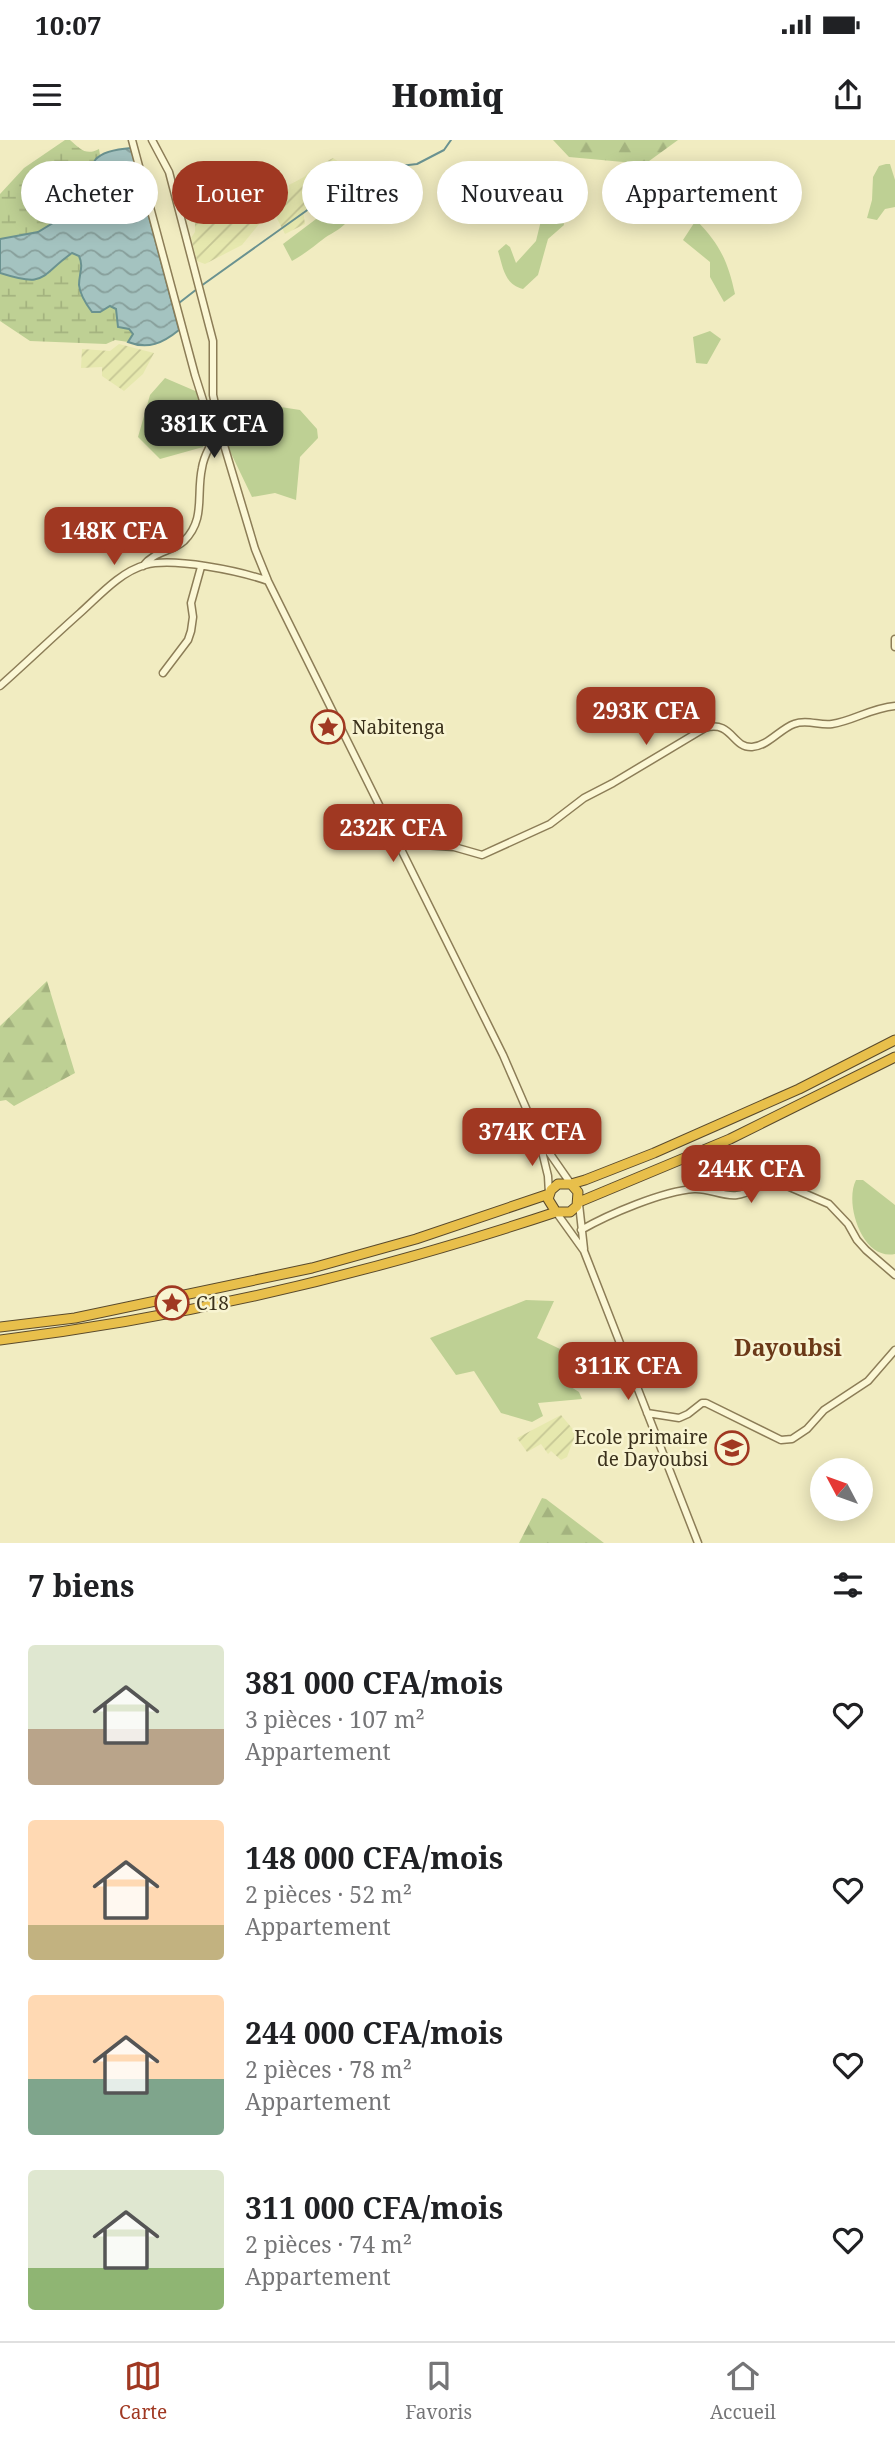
<!DOCTYPE html>
<html lang="fr">
<head>
<meta charset="utf-8">
<style>
	body { margin:0; font-family:"Noto Serif",serif; background:#f6f6f6; color:#202124; height:100vh; display:flex; flex-direction:column; font-size:26px; white-space:nowrap }
	* { box-sizing:border-box; margin:0 }
	p { font-size:23px; color:#757577 }
	.icon { flex:none; width:38px; height:38px; fill:none; stroke:currentColor; stroke-width:2; stroke-linecap:round; stroke-linejoin:round }
	.map { position:relative; height:1403px; overflow:hidden }
	.sheet { display:flex; flex-direction:column; background:#fff; flex:1 }
	.sheet>* { flex:none }
	.top-card { position:absolute; left:21px; top:21px; width:854px; height:63px; display:flex; gap:14px }
	.needle { width:46px; rotate:311deg }
	.controls { position:absolute; left:810px; top:1318px; display:grid; gap:14px }
	.controls a { display:grid; place-items:center; width:63px; height:63px; border-radius:50%; background:#fff; box-shadow:0 4px 18px #0003; font-size:35px }
	.price { position:absolute; translate:-50% -60px; padding:0 16px; border-radius:14px; background:#a03822; color:#fff; font-size:23px; line-height:46px; filter:drop-shadow(0 2px 4px #0008) }
	.price::after { content:''; position:absolute; left:50%; top:42px; width:21px; height:16px; margin-left:-10px; background:inherit; clip-path:polygon(0 0,100% 0,50% 100%) }
	.price.on { background:#222; color:#fff }
	ul { padding:0; list-style:none }
	li { display:flex; align-items:center; gap:21px; height:175px; padding:0 28px }
	li span { display:grid; place-items:center; flex:none; width:196px; height:140px; border-radius:7px; color:#555 }
	li>.icon { margin-inline-start:auto }
	span .icon { width:84px; height:84px; fill:#fffc; stroke-width:1 }
	li b { font-size:30px }
	h2 { display:flex; justify-content:space-between; align-items:center; height:84px; padding:0 28px; font-size:30px }
	.chip { padding:0 24px; border-radius:32px; background:#fff; box-shadow:0 4px 18px #0003; font-size:24px; line-height:63px }
	.chip.on { background:#a03822; color:#fff }
	.status { display:flex; justify-content:space-between; align-items:center; height:49px; padding:0 35px; background:#fff; direction:ltr }
	.status svg { height:19px; fill:currentColor }
	header { display:flex; justify-content:space-between; align-items:center; height:91px; padding:0 28px; background:#fff; font-size:32px; font-weight:800 }
	.menu { display:flex; justify-content:space-around; align-items:center; height:98px; border-top:2px solid #e0e0e0; background:#fff; font-size:19px; color:#757577 }
	.menu a { display:grid; justify-items:center; gap:4px }
	.menu .on { color:#a03822 }
	.map>svg:first-child { display:block }
	.farmland { fill:url(#farmland-furrows) }
	.green { fill:#bed094 }
	.forest { fill:url(#forest-firs) }
	.wetland { fill:url(#wetland-marsh) }
	.water { fill:url(#water-waves); stroke:#6a9290; stroke-width:2 }
	.lines { fill:none; stroke-linecap:round; stroke-linejoin:round }
	.stream { stroke:#6a9290; stroke-width:2 }
	.minor-casing { stroke:#8c7d57; stroke-width:9 }
	.highway-casing { stroke:#5a4a2c; stroke-width:11 }
	.minor { stroke:#fbf7d5; stroke-width:6 }
	.highway { stroke:#e8bf4b; stroke-width:9 }
	.labels { text-anchor:middle; stroke-width:5; stroke-linejoin:round; paint-order:stroke }
	.poi-label { font-size:19px; fill:#3b311c; stroke:#f8f4d1; text-anchor:start }
	.quarter-label { font-size:23px; font-weight:bold; fill:#6b3918; stroke:#f8f4d1 }
</style>
</head>
<body>
<div class="status"><b>10:07</b><svg viewBox="0 0 49 12"><path d="M0 12V9h3v3zM5 12V6h3v6zM10 12V3h3v9zM15 12V0h3v12zM26 1h20v11H26zM47 4h2v5h-2z"/></svg></div>
<header><svg class="icon" aria-label="menu" viewBox="0 0 24 24"><path d="M4 6h16M4 12h16M4 18h16"/></svg>Homiq<svg class="icon" aria-label="share" viewBox="0 0 24 24"><path d="M12 15V3M7 8l5-5 5 5M5 13v7h14v-7"/></svg></header>
<div class="map">
<svg width="895" height="1403" viewBox="0 0 895 1403">
	<defs>
		<pattern id="farmland-furrows" width="10" height="10" patternUnits="userSpaceOnUse" patternTransform="scale(1.75)"><rect width="10" height="10" fill="#e6e8ae"/><path d="M-1 1l2-2M0 10L10 0M9 11l2-2" fill="none" stroke="#c6c795"/></pattern>
		<pattern id="forest-firs" width="22" height="20" patternUnits="userSpaceOnUse" patternTransform="scale(1.75)"><rect width="22" height="20" fill="#bed094"/><path d="M5 1l3.5 6h-7zM16 11l3.5 6h-7z" fill="#a4b37f"/></pattern>
		<pattern id="wetland-marsh" width="20" height="14" patternUnits="userSpaceOnUse" patternTransform="scale(1.75)"><rect width="20" height="14" fill="#bed094"/><path d="M1 5h8M5 5V1M11 12h8M15 12V8" fill="none" stroke="#a4b37f"/></pattern>
		<pattern id="water-waves" width="16" height="10" patternUnits="userSpaceOnUse" patternTransform="scale(1.75)"><rect width="16" height="10" fill="#a4c3c0"/><path d="M0 5q4-4 8 0t8 0" fill="none" stroke="#879f9b"/></pattern>
	</defs>
	<rect width="100%" height="100%" fill="#f1ecc1"/>
	<path class="farmland" d="M333 18 348 28 352 34 341 42 343 48 332 60 326 65 324 63 303 71 305 84 285 94 267 59 289 49V45L304 37 312 29Z
		M240 51 245 59 254 56 264 78 242 105 205 124 197 121 191 98 195 92V69L212 58 224 57Z
		M119 204 154 213 143 234 124 251 102 236V227L81 228 82 209 110 211Z
		M561 1275 576 1293 567 1317 561 1320 551 1311 548 1314 541 1304 527 1312 517 1298Z"/>
	<path class="green" d="M886 24H890L895 40V67L885 69 877 80 867 78 872 60 873 37 879 26Z
		M552 37 560 43V68L564 85 548 99 538 135 523 149C504 144 503 127 498 111L506 104 510 107 516 123 536 101 545 64 538 56Z
		M336 72 345 79V84C339 90 332 93 326 97 314 106 305 114 292 121L283 104 320 76Z
		M696 80C720 104 728 122 735 154L724 162 710 137V122L683 100Z
		M710 191 721 199 707 224 696 223 693 197Z
		M165 238 200 253 204 268 180 275 167 267 160 275 168 297 183 301 207 293 203 307 160 319 138 297 150 255Z
		M255 263 300 270 317 289 318 298 300 317 296 360 275 353 252 357 228 307 233 289 243 285Z
		M856 1040H863L895 1065V1114C862 1121 844 1063 856 1040Z
		M526 1160 554 1161 537 1198 581 1219 598 1235 587 1245 577 1236 566 1244 579 1252 582 1259 538 1263 543 1276 532 1282 501 1273 474 1231 456 1235 430 1198Z"/>
	<path class="forest" d="M553 0H678L645 24 569 17Z
		M47 841 75 933 14 966 6 960 0 961V886Z
		M542 1358 546 1359 604 1403H519Z"/>
	<path class="wetland" d="M65 0H70C80 9 86 16 99 9L100 15 91 27 89 41 93 51 90 58 84 64 38 92 0 99V54L24 28Z
		M72 113 79 116 83 124 79 145 117 169 133 194 128 202 115 200 106 204 30 201 0 181V133L16 138 47 135 60 121Z"/>
	<path class="water" d="M131 8 179 190C163 203 148 210 128 202L133 194 129 189 118 187 116 169 110 166 100 172H92C86 164 80 155 79 145 79 133 84 127 79 116L72 113C38 137 47 148 0 133V99L38 92 84 64C106 45 66 13 131 8Z"/>
	<g class="lines">
		<path class="stream" d="M201 146 313 66 400 26 417 24 444 10 451 0
			M179 163 197 149"/>
		<defs>
			<path id="minor" d="M132 0 195 235 207 273 220 292
				M152 0 169 32 213 201V255L224 305 255 409 268 441 503 915 539 998 571 1044
				M143 426C154 411 172 412 184 401 206 379 196 355 202 328 203 321 206 314 209 308
				M895 499V507
				M163 533 188 500 191 491 193 477 191 463 201 427
				M0 546C27 522 53 497 80 473 99 456 120 432 145 425 173 417 240 431 268 441
				M391 691 423 705 454 707 482 715 550 684 584 658 613 643 705 588C732 580 732 608 752 607 768 606 780 589 794 584 807 579 820 586 832 584 853 581 871 568 895 566
				M540 1003 548 1036 549 1054
				M579 1064 584 1109
				M556 1072 584 1111 698 1403
				M581 1090C609 1074 663 1051 694 1049 709 1048 723 1057 737 1055 752 1054 762 1040 778 1042L829 1064 848 1084 857 1100 866 1110 895 1135
				M647 1273 679 1278 688 1274 702 1263H706L781 1300 792 1299 807 1289 824 1270 868 1241 895 1210"/>
			<path id="highway" d="M571 1044 578 1052 577 1066 570 1072H556L548 1059 551 1050 558 1044H571L585 1040 654 1013 799 949 895 900
				M579 1062 730 999 895 917
				M0 1187 75 1178 312 1128 416 1099 549 1054
				M0 1200C189 1177 376 1132 556 1072"/>
		</defs>
		<use href="#minor" class="minor-casing"/>
		<use href="#highway" class="highway-casing"/>
		<use href="#minor" class="minor"/>
		<use href="#highway" class="highway"/>
	</g>
	<defs>
		<symbol id="sight-ring" viewBox="-11 -11 22 22"><circle r="9.5" fill="#f8f4d1" stroke="#a03822" stroke-width="1.5"/><path d="M0-6L1.8-2.2L6-1.7L2.9 1.2L3.7 5.4L0 3.3L-3.7 5.4L-2.9 1.2L-6-1.7L-1.8-2.2Z" fill="#a03822"/></symbol>
		<symbol id="school-ring" viewBox="-11 -11 22 22"><circle r="9.5" fill="#f8f4d1" stroke="#a03822" stroke-width="1.5"/><path d="M0-5L7-2L0 1L-7-2ZM-4 1L0 2.5L4 1V4Q0 6-4 4Z" fill="#a03822"/></symbol>
	</defs>
	<g fill-rule="evenodd">
		<use href="#sight-ring" x="309" y="568" width="38" height="38"/>
		<use href="#sight-ring" x="153" y="1144" width="38" height="38"/>
		<use href="#school-ring" x="713" y="1289" width="38" height="38"/>
	</g>
	<g class="labels">
		<g class="poi-label">
			<text x="352" y="594">Nabitenga</text>
			<text x="196" y="1170">C18</text>
			<text x="708" y="1304" text-anchor="end">Ecole primaire<tspan x="708" dy="22">de Dayoubsi</tspan></text>
		</g>
		<g class="quarter-label">
			<text x="788" y="1216">Dayoubsi</text>
		</g>
	</g>
</svg>
<div class="controls">
<a><svg class="needle" viewBox="-14 -14 28 28"><path d="M0-13l5 13h-10z" fill="#e53935"/><path d="M0 13l5-13h-10z" fill="#757577"/></svg></a>
</div>
<b class="price on" style="left:214px;top:320px">381K CFA</b>
<b class="price" style="left:114px;top:427px">148K CFA</b>
<b class="price" style="left:646px;top:607px">293K CFA</b>
<b class="price" style="left:393px;top:724px">232K CFA</b>
<b class="price" style="left:532px;top:1028px">374K CFA</b>
<b class="price" style="left:751px;top:1065px">244K CFA</b>
<b class="price" style="left:628px;top:1262px">311K CFA</b>
<div class="top-card">
<a class="chip">Acheter</a>
<a class="chip on">Louer</a>
<a class="chip">Filtres</a>
<a class="chip">Nouveau</a>
<a class="chip">Appartement</a>
</div>
</div>
<section class="sheet">
<h2>7 biens<svg class="icon" aria-label="filters" viewBox="0 0 24 24"><path d="M4 7h16M4 17h16"/><circle cx="9" cy="7" r="2"/><circle cx="15" cy="17" r="2"/></svg></h2>
<ul>
<li><span style="background:linear-gradient(#dfe7d0 60%,#b9a48a 0)"><svg class="icon" aria-label="home" viewBox="0 0 24 24"><path d="M3 11l9-7 9 7M6 9v11h12V9"/></svg></span><div><b>381 000 CFA/mois</b><p>3 pièces · 107 m²</p><p>Appartement</p></div><svg class="icon" aria-label="heart" viewBox="0 0 24 24"><path d="M12 20l-8-8c-3-5 5-10 8-4 3-6 11-1 8 4z"/></svg></li>
<li><span style="background:linear-gradient(#ffd9b3 75%,#c2b280 0)"><svg class="icon" aria-label="home" viewBox="0 0 24 24"><path d="M3 11l9-7 9 7M6 9v11h12V9"/></svg></span><div><b>148 000 CFA/mois</b><p>2 pièces · 52 m²</p><p>Appartement</p></div><svg class="icon" aria-label="heart" viewBox="0 0 24 24"><path d="M12 20l-8-8c-3-5 5-10 8-4 3-6 11-1 8 4z"/></svg></li>
<li><span style="background:linear-gradient(#ffd9b3 60%,#7fa58c 0)"><svg class="icon" aria-label="home" viewBox="0 0 24 24"><path d="M3 11l9-7 9 7M6 9v11h12V9"/></svg></span><div><b>244 000 CFA/mois</b><p>2 pièces · 78 m²</p><p>Appartement</p></div><svg class="icon" aria-label="heart" viewBox="0 0 24 24"><path d="M12 20l-8-8c-3-5 5-10 8-4 3-6 11-1 8 4z"/></svg></li>
<li><span style="background:linear-gradient(#dfe7d0 70%,#8fb573 0)"><svg class="icon" aria-label="home" viewBox="0 0 24 24"><path d="M3 11l9-7 9 7M6 9v11h12V9"/></svg></span><div><b>311 000 CFA/mois</b><p>2 pièces · 74 m²</p><p>Appartement</p></div><svg class="icon" aria-label="heart" viewBox="0 0 24 24"><path d="M12 20l-8-8c-3-5 5-10 8-4 3-6 11-1 8 4z"/></svg></li>
</ul>
</section>
<nav class="menu">
<a class="on"><svg class="icon" aria-label="map" viewBox="0 0 24 24"><path d="M3 6l6-2 6 2 6-2v14l-6 2-6-2-6 2zM9 4v14M15 6v14"/></svg>Carte</a>
<a><svg class="icon" aria-label="saved" viewBox="0 0 24 24"><path d="M7 4h10v16l-5-4-5 4z"/></svg>Favoris</a>
<a><svg class="icon" aria-label="home" viewBox="0 0 24 24"><path d="M3 11l9-7 9 7M6 9v11h12V9"/></svg>Accueil</a>
</nav>
</body>
</html>
